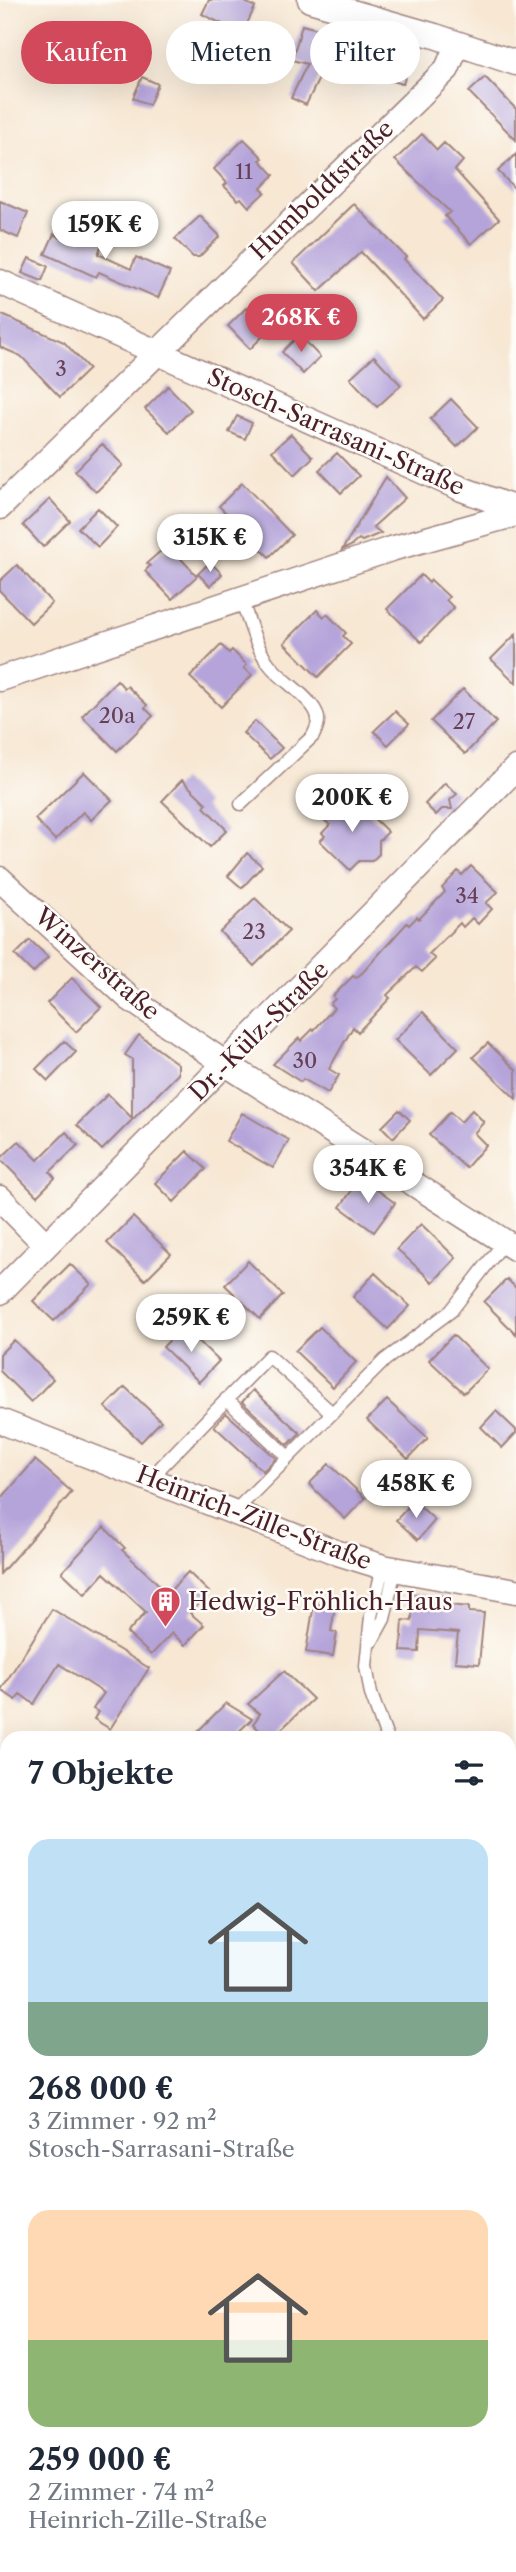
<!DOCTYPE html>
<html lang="de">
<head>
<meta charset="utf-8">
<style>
	body { margin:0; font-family:"Libre Caslon Text",serif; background:#f2f2f3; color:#1f2937; height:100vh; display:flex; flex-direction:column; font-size:26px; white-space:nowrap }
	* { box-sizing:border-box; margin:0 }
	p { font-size:23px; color:#747a83 }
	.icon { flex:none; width:38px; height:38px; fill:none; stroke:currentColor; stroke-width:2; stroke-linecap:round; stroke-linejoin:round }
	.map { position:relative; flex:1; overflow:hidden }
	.panel { position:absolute; left:0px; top:1731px; width:516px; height:842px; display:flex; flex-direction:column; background:#fff; border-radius:21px 21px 0 0; box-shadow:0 7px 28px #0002 }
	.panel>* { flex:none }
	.guide { position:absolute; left:21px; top:21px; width:474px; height:63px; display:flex; gap:14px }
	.price { position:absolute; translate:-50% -60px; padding:0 16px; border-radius:24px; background:#fff; color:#222; font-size:23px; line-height:46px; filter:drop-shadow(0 2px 4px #0008) }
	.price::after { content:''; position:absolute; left:50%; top:42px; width:21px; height:16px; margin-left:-10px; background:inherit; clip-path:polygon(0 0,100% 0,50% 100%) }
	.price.active { background:#d1495b; color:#fff }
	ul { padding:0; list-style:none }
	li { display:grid; align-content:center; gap:14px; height:371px; padding:0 28px }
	li span { display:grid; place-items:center; height:217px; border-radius:21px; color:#555 }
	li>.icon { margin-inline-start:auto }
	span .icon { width:126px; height:126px; fill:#fffc; stroke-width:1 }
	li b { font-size:30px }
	h2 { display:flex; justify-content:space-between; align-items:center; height:84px; padding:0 28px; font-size:30px }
	.tag { padding:0 24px; border-radius:32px; background:#fff; box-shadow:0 7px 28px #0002; font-size:24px; line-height:63px }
	.tag.active { background:#d1495b; color:#fff }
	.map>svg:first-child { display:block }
	.building { fill:#b5a4da }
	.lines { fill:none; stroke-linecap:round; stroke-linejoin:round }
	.lane-casing { stroke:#a0837f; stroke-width:15 }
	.street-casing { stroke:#a0837f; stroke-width:27 }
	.secondary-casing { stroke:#a0837f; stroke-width:36 }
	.lane { stroke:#fff; stroke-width:12 }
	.street { stroke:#fff; stroke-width:24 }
	.secondary { stroke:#fde4d1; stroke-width:33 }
	.tram { stroke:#4a1f2b; stroke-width:2 }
	.labels { text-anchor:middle; stroke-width:5; stroke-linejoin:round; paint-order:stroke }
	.number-label { font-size:21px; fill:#654057 }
	.street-label { font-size:24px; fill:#4a1f2b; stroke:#fdfcf7 }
	.poi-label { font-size:24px; fill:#4a1f2b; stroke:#fdfcf7; text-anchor:start }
</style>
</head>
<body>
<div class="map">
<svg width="516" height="2572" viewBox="0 0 516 2572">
	<rect width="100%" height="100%" fill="#fdfcf7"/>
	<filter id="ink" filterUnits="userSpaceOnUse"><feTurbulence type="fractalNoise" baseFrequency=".0143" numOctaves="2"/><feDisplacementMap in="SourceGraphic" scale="14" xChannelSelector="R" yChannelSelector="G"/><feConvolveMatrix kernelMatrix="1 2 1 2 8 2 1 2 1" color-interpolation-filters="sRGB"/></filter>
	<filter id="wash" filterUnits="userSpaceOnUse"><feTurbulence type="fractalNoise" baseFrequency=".00686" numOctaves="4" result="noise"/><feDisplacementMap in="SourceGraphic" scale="28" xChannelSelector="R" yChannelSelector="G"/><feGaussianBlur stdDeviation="1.57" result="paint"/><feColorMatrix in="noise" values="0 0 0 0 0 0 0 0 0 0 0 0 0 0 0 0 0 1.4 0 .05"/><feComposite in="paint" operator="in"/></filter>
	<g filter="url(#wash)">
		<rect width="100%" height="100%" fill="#f7e7d3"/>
		<g id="blocks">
			<path class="building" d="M209 0H241L255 7 242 34 202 14Z
				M302 25 341 35 332 70 324 68 306 105 291 98 307 64 292 60Z
				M381 47 412 56 403 84 372 75Z
				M142 77 158 84 149 105 133 98Z
				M485 77 516 109V140L469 92Z
				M422 134 437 150 444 143 463 161 455 170 499 219 471 244 445 216 450 212 395 160Z
				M244 139 263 158 260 160 274 175 261 188 265 192 249 207 241 198 238 200 224 186 227 183 214 169Z
				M516 154V190L498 171Z
				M0 201 28 213 18 238 0 230Z
				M354 204 406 257 404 259 443 300 423 319 361 252 319 291 293 263Z
				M200 216 220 236 199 257H193L175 239Z
				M67 225 77 230 79 225 94 232 92 237 103 242 98 254 131 269 136 257 170 272 158 298 99 272 96 277 45 254 54 234 61 238Z
				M29 258 48 266 42 281 22 273Z
				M246 308 268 331 250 349 228 326Z
				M0 314 64 342 89 369 60 397 21 356 0 347Z
				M299 335 320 357 303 374 282 352Z
				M374 356 401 385 377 407 350 378Z
				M168 386 191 410 169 432 145 409Z
				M451 399 478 427 457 447 430 419Z
				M237 416 252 423 245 439 229 432Z
				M291 434 313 457 295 475 272 451Z
				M102 444 123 465 96 492 75 471Z
				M337 453 359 476 341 493 319 470Z
				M386 477 405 498 373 527 381 533 362 541 359 539 351 546 342 550Z
				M242 483 292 535 269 557 219 506Z
				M50 499 70 521 43 547 23 525Z
				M98 508 117 527 98 547 78 528Z
				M170 547 197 576 172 599 145 571 150 566 147 563 162 550 164 553Z
				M210 562 222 574 210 586 198 574Z
				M17 565 52 603 31 623 0 591V581Z
				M421 575 429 583 431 580 449 597 446 600 454 608 421 642 387 609Z
				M317 610 324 617 327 614 346 633 343 636 351 644 318 677 284 643Z
				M516 634V683L491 659Z
				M221 645 229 653 232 650 247 665 244 668 252 675 221 707 190 677Z
				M117 680 124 688 127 686 147 705 145 708 153 716 117 751 82 716Z
				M463 689 496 722 465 754 431 721Z
				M395 711 409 724 388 745 374 731Z
				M255 721 282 748 270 759 243 733Z
				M84 772 112 800 91 820 83 812 55 840 35 819Z
				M182 780 207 804 204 807 227 830 210 847 162 801Z
				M445 783 457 794 450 800 452 809H442L436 815 425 804Z
				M358 803 388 832 379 841V854L372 861H359L350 870 320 841 325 836 322 833 330 825 323 819V810L328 805H336L343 812 351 804 354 807Z
				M247 853 262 866 242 888 228 876Z
				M471 866 498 892 486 903 492 909 478 924 472 918 463 927 460 923 429 954 435 959 422 972 416 967 387 995 390 998 358 1032 353 1027 329 1069 339 1075 328 1093 303 1079 301 1082 273 1064 299 1038 301 1041 313 1029 314 1030 334 1008 330 1004 335 999 333 996 353 976 356 978 363 972 407 923 409 925 417 917 419 919 445 892 442 888 458 871 462 875Z
				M255 898 289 931 254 966 220 932Z
				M30 940 48 957 33 973 15 955Z
				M72 978 101 1007 76 1032 47 1003Z
				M423 1012 458 1048 431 1075 395 1040Z
				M139 1035 178 1064V1074L102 1150 77 1125 108 1094 132 1118V1059L125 1055Z
				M64 1041 76 1052 48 1081 36 1069Z
				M488 1043 516 1070V1099L473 1057Z
				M399 1110 410 1120 393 1138 382 1127Z
				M472 1110 484 1122 474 1133 486 1145 466 1168 429 1135 450 1112 461 1122Z
				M242 1113 289 1140 273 1168 226 1141Z
				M66 1132 78 1145 50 1172 55 1178 37 1196 0 1159 19 1141 38 1160Z
				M187 1151 206 1169 174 1202 155 1183Z
				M361 1178 395 1203 374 1232 340 1207Z
				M133 1217 171 1254 145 1280 107 1243Z
				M421 1224 456 1258 433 1282 397 1249Z
				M248 1261 283 1295 260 1319 225 1285Z
				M70 1264 91 1284 54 1321 33 1301Z
				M375 1273 410 1306 388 1329 353 1297Z
				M507 1279 516 1288V1334L484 1302Z
				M183 1326 219 1361 199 1382 163 1347Z
				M320 1327 356 1362 333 1387 295 1351Z
				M453 1335 488 1369 464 1393 429 1360Z
				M14 1340 53 1379 31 1402 0 1371V1354Z
				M125 1387 161 1421 141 1442 105 1407Z
				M253 1390 300 1433 288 1445 242 1402Z
				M387 1400 428 1438 408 1459 367 1420Z
				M496 1411 516 1430V1433L502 1448 481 1427Z
				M226 1413 276 1458 263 1471 214 1426Z
				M35 1460 72 1492 0 1574V1500Z
				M329 1464 365 1498 345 1519 309 1484Z
				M414 1501 435 1520 418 1540 396 1520Z
				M104 1527 125 1548 122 1550 168 1593 188 1572 209 1592 190 1613 204 1625 185 1645 172 1633 151 1655 127 1633 146 1612 104 1573 85 1594 62 1572Z
				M413 1594 450 1597 449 1605 469 1607V1612L484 1613 479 1664 455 1662 458 1633 420 1630 419 1652 401 1651 403 1620 412 1621Z
				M314 1604 335 1607 331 1631 337 1633 333 1656 306 1652Z
				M52 1609 149 1668 110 1729 94 1719 98 1712 93 1709 104 1693 59 1664 34 1704 20 1694 16 1700 1 1690Z
				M284 1671 313 1699 272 1738H267L253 1724 260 1714 248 1704Z
				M226 1703 252 1719 232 1738H191Z"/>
		</g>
	</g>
	<g filter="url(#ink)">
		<use href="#blocks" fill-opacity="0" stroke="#a0837f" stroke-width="2"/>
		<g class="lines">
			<defs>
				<path id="lane" d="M241 599C249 620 255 646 269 664 281 680 306 694 315 710 321 720 317 727 313 736L241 804
					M226 1399 288 1457
					M155 1481 161 1467 269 1356 332 1413
					M234 1512 385 1360 451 1311 505 1241
					M383 1567 371 1616 366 1666 371 1694 387 1738
					M372 1641 384 1619 395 1569
					M509 2022 516 2015
					M0 2174 7 2164"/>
				<path id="street" d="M310 0 435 36 516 63
					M0 282 462 489 516 509
					M0 507 447 69 457 45
					M0 679 391 549 516 514
					M0 879 129 998 226 1064 516 1249
					M0 1198 46 1245
					M0 1292 516 768
					M0 1421 338 1553 383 1567 516 1591
					M0 2213 7 2218
					M509 2355 516 2348
					M509 2437 516 2440
					M380 2572 383 2566"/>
				<path id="secondary" d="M0 2528 7 2533
					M45 2566 53 2572"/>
			</defs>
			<use href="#lane" class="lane-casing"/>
			<use href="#street" class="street-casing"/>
			<use href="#secondary" class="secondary-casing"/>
			<use href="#lane" class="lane"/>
			<use href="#street" class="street"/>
			<use href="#secondary" class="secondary"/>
			<path class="tram" d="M0 2533 7 2539
				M52 2566 60 2572"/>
		</g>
	</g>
	<defs>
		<symbol id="building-pin" viewBox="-11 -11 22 30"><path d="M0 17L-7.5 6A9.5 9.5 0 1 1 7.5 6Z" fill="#d1495b" stroke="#fdfcf7"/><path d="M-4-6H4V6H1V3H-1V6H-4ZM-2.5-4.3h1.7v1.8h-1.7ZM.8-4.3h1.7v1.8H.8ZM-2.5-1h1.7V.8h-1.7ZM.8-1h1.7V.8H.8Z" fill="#fff"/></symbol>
	</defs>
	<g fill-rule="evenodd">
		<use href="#building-pin" x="148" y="1584" width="35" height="47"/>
	</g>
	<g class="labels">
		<g class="number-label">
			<text x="244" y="179">11</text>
			<text x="61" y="376">3</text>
			<text x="117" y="723">20a</text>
			<text x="464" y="729">27</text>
			<text x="467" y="903">34</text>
			<text x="254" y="939">23</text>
			<text x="305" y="1068">30</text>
		</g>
		<g class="street-label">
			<text transform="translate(322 190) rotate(-44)" y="8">Humboldtstraße</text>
			<text transform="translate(336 432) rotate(24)" y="8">Stosch-Sarrasani-Straße</text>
			<text transform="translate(97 964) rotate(41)" y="8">Winzerstraße</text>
			<text transform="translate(259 1031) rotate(-45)" y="8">Dr.-Külz-Straße</text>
			<text transform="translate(254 1518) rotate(21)" y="8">Heinrich-Zille-Straße</text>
		</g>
		<g class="poi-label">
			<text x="188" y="1610">Hedwig-Fröhlich-Haus</text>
		</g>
	</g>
</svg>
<b class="price" style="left:105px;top:261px">159K €</b>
<b class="price active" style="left:301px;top:354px">268K €</b>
<b class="price" style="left:210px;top:574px">315K €</b>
<b class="price" style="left:352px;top:834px">200K €</b>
<b class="price" style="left:368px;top:1205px">354K €</b>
<b class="price" style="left:191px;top:1354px">259K €</b>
<b class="price" style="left:416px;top:1520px">458K €</b>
<div class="guide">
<a class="tag active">Kaufen</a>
<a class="tag">Mieten</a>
<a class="tag">Filter</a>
</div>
<section class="panel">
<h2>7 Objekte<svg class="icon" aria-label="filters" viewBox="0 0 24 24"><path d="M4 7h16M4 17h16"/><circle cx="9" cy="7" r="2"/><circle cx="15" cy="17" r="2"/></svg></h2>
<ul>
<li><span style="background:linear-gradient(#bfe0f5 75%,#7fa58c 0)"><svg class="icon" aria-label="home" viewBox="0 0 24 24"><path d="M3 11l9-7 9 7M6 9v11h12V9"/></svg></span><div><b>268 000 €</b><p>3 Zimmer · 92 m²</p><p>Stosch-Sarrasani-Straße</p></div></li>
<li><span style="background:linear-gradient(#ffd9b3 60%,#8fb573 0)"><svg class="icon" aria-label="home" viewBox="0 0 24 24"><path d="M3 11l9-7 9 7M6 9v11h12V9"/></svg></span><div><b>259 000 €</b><p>2 Zimmer · 74 m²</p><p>Heinrich-Zille-Straße</p></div></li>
</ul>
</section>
</div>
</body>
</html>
